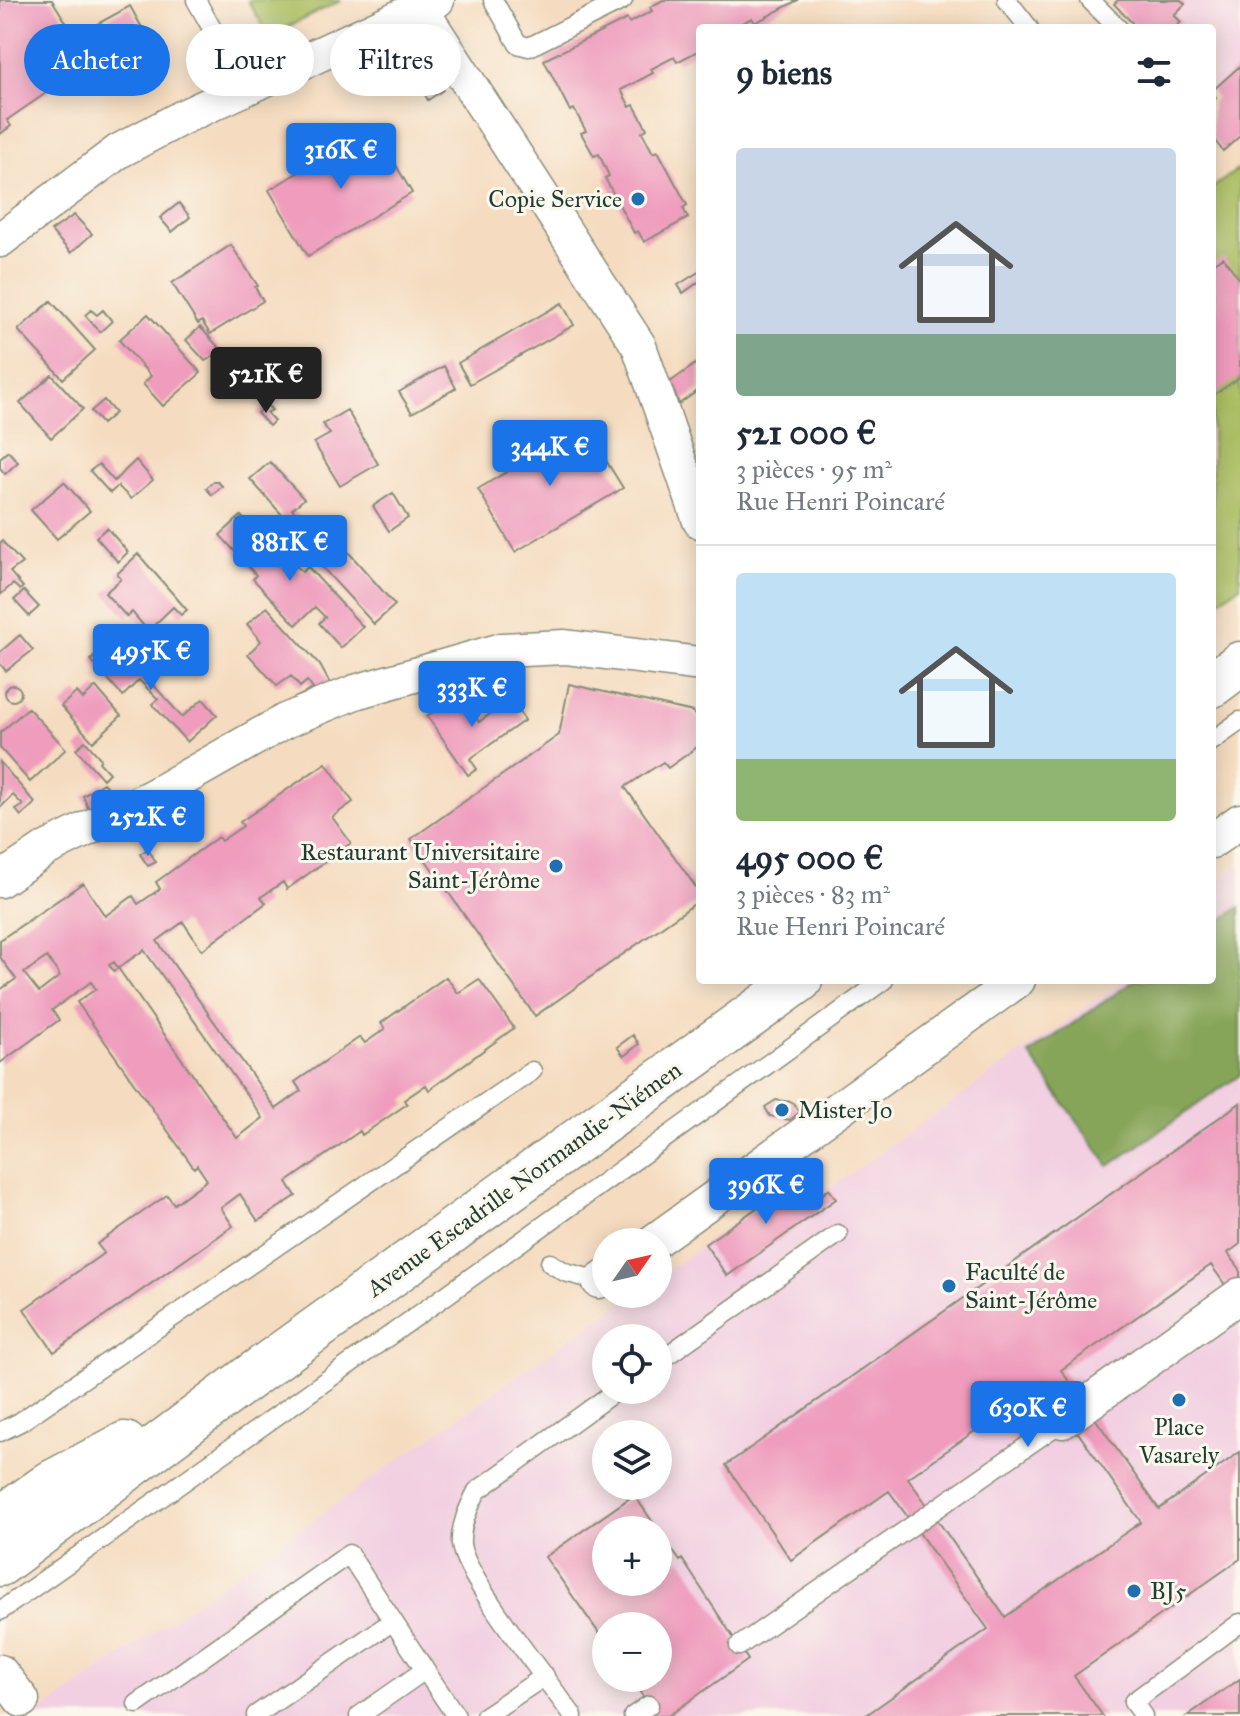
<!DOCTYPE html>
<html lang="fr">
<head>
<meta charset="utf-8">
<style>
	body { margin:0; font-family:"IM FELL Great Primer",serif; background:#f2f2f3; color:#1f2937; height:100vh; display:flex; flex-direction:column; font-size:30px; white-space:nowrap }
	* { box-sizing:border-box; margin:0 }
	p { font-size:26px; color:#747a83 }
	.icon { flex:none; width:44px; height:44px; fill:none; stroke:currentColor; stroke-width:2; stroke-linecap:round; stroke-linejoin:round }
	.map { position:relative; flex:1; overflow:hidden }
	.details { position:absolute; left:696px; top:24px; width:520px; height:960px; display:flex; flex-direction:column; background:#fff; border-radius:8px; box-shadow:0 4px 20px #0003 }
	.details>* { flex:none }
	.top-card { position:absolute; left:24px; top:24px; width:552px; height:72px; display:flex; gap:16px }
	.needle { width:52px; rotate:56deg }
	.fabs { position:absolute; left:592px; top:1228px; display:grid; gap:16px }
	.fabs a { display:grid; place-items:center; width:80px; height:80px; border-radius:50%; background:#fff; box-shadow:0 4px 20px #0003; font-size:40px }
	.price { position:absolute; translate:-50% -68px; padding:0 18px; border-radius:8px; background:#1a73e8; color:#fff; font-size:26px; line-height:52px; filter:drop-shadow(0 2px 4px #0008) }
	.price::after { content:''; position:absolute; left:50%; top:48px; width:24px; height:18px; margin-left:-12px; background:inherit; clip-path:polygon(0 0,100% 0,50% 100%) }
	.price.current { background:#222; color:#fff }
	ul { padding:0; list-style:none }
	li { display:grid; align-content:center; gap:16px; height:424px; padding:0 40px }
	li+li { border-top:2px solid #e0e1e3 }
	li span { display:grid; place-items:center; height:248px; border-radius:8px; color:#555 }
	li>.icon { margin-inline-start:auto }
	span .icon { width:144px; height:144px; fill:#fffc; stroke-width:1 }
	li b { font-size:34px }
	h2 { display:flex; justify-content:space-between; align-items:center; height:96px; padding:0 40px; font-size:34px }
	.tag { padding:0 28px; border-radius:36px; background:#fff; box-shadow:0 4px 20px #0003; font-size:28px; line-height:72px }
	.tag.current { background:#1a73e8; color:#fff }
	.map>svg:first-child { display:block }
	.built { fill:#f2cfe1; fill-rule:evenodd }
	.green { fill:#aabe62; stroke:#647e4b; stroke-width:2 }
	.forest { fill:#87a558; stroke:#537146; stroke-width:2 }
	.building { fill:#ef9cbd; fill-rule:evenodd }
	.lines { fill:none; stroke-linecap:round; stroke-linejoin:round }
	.lane-casing { stroke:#8a8c7a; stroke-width:21 }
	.street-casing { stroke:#8a8c7a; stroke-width:37 }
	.secondary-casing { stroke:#8a8c7a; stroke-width:47 }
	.lane { stroke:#fff; stroke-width:18 }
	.street { stroke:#fff; stroke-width:34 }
	.secondary { stroke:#fff; stroke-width:44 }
	.poi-dot { fill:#1f6fb2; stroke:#fbf7ec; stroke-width:3 }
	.labels { text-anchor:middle; stroke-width:6; stroke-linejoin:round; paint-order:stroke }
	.poi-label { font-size:24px; fill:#1f3d34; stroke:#fbf7ec; text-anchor:start }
	.street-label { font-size:24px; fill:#1f3d34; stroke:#fbf7ec }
</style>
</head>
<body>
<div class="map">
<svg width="1240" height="1716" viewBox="0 0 1240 1716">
	<rect width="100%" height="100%" fill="#fbf7ec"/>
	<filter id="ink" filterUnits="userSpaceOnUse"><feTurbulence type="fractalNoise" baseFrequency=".0125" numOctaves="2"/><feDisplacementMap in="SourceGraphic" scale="16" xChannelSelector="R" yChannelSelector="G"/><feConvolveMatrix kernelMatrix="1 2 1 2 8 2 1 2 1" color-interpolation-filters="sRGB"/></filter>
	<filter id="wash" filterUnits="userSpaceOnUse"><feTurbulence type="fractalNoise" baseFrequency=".006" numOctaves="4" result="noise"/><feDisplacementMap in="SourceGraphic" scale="32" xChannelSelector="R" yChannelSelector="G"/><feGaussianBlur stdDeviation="1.8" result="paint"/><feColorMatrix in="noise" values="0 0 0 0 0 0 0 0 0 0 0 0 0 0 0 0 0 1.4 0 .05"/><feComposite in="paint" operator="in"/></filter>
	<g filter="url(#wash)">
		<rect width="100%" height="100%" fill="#f5dcc0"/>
		<path class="built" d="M1116 0H1240V136L1223 151 1212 137V102L1216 98 1212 94V28H1137L1114 4Z
			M1240 865V1716H35L634 1294H658V1277L800 1178 815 1199 1125 980H1212V885ZM606 1338H658V1390H606ZM606 1434H658V1486H606ZM606 1530H658V1582H606ZM606 1626H658V1678H606Z"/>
		<path class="green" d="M251 0H342L269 36 248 1Z
			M1240 168V586L1212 605V188Z"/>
		<path class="forest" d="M1240 907V1075L1109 1166 1029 1054 1135 980H1212V927Z"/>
		<g id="blocks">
			<path class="building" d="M0 0H52L91 62 7 120 11 126 0 134Z
				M663 0H798L755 23 752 18 732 28H700V50L677 62 674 57 651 69 653 73 621 90 630 107 634 105 647 129 642 132 653 153 658 151 687 205 683 208 688 218 644 242 638 231 634 233 605 178 609 176 599 154 594 156 581 133 586 131 574 109 570 111 544 60 627 19 629 23 652 11 650 7Z
				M1118 0H1181L1185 4 1174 15 1181 22 1175 28H1137L1114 4Z
				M130 6 157 55 154 56 156 60 123 78 122 74 106 83 102 77 115 70 92 27Z
				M1240 66V136L1223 151 1212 137V102L1216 98 1212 91Z
				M435 77 443 90 428 100 420 86Z
				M374 127 412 193 308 256 269 190Z
				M179 203 190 217 172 232 160 218Z
				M74 215 92 234 71 253 51 231Z
				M231 245 258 286 255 287 263 301 210 334 202 321 198 324 172 283Z
				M1223 257 1240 280V377L1212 396V264Z
				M700 271V281L683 293 678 285Z
				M51 301 95 350 63 379 18 330Z
				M562 303 574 325 470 384 458 363Z
				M91 310 97 315 103 310 112 321 100 332 85 315Z
				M148 314 201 373 163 406 143 384 151 376 119 340Z
				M200 327 222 351 205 361 186 340Z
				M700 361V389L679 404 670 382Z
				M444 366 456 388 412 413 399 392Z
				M52 375 83 409 51 438 20 403Z
				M104 400 115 413 102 424 91 411Z
				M267 405 272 410 267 413 274 421 269 426 257 413Z
				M347 410 378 464 340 486 314 443 330 434 323 424Z
				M584 425 623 488 515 552 478 489Z
				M8 451 18 462 5 474 0 468V458Z
				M136 460 153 480 131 499 118 486 110 493 90 471 99 464 114 481Z
				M270 462 304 499 292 509 303 521 283 538 272 526 283 516 250 479Z
				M64 482 90 511 57 539 31 510Z
				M213 482H218L222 486 212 495 206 488Z
				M393 493 408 518 389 531 373 506Z
				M241 516 261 537 265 534 302 572 308 567 363 627 341 648 319 623 325 617 315 607 296 625 253 579 256 575 220 535Z
				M107 528 128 552 118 562 96 537Z
				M2 541 22 563 10 572 23 587 20 590 13 584 0 595V543Z
				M343 546 395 605 374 624 321 566Z
				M138 554 187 610 181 615 173 607 148 631 132 612 127 617 105 593 121 579 117 574Z
				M24 591 39 607 29 616 14 600Z
				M267 607 320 665 334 691 297 708 293 699 313 689 307 681 300 687 291 676 277 686 248 654 261 641 247 624Z
				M20 635 33 650 6 671 0 664V652Z
				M105 646 112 653 119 646 182 717 203 699 217 715 187 742 152 704 158 699 139 680 123 696 91 660Z
				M569 684 693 712 700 722V745L668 768 663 762 625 787 700 893V900L535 1016 411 839 559 735Z
				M5 693a8 8 0 1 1 16 0a8 8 0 1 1-16 0Z
				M96 687 121 716 93 742 61 706 77 692 83 699Z
				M459 694 479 722 510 700 525 720 470 759 477 769 468 775 427 716Z
				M28 708 66 749 30 782 0 748V733Z
				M85 741 101 759 99 762 109 773 103 779 76 749Z
				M0 762 35 803 21 816 16 810 23 805 13 795 0 808Z
				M326 763 353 802 332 817 351 843 287 889 283 882 261 897 266 903 202 950 183 922 157 941 276 1109 301 1091 295 1082 360 1037 365 1043 385 1029 381 1023 446 977 458 993 479 979 514 1028 429 1090 426 1085 404 1100 407 1104 362 1135 360 1131 287 1182 296 1196 258 1221 240 1194 221 1208 233 1226 54 1352 24 1309 104 1253 97 1244 167 1195 174 1204 207 1180 197 1165 194 1168 77 1002 96 989 91 982 52 1010 59 1020 0 1063V990L16 979 0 957V940L83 883 105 916 133 896 138 904 160 889 156 882 218 837 221 841 243 826 240 822ZM144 950 263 1118 237 1138 118 968 114 971 109 965 114 962 118 968ZM47 957 60 976 39 992 24 973Z
				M103 783 123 803 93 820 83 796Z
				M148 849 156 862 148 866 140 854Z
				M633 1035 639 1044 624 1056 617 1047Z
				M776 1100 792 1102 800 1112 790 1120 770 1116 765 1107Z
				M1240 1103V1244L1228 1253 1240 1269V1306L1211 1265 1061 1370 1159 1509 1240 1452V1559L1074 1676 1103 1716H865L988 1629 889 1491 791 1560 726 1465ZM1043 1383 1141 1522 1005 1617 908 1478Z
				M800 1178 815 1200 829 1189 836 1199 727 1276 705 1244Z
				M634 1495 680 1561 682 1559 748 1660 668 1716H657L630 1678H658V1626H606V1643L545 1557ZM606 1530H658V1582H606Z
				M1240 1679V1716H1187Z"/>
		</g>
	</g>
	<g filter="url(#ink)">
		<use href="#blocks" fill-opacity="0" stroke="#8a8c7a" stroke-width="2"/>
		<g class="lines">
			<defs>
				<path id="lane" d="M196 0 245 88
					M493 0 518 44 529 47 623 0
					M1007 0 1029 28
					M1090 0 1118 28
					M1212 741 1240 721
					M550 1263 565 1272 599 1281
					M658 1362 838 1234
					M0 1432 20 1422 532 1071
					M0 1611C296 1403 591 1193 884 980
					M739 1646 1063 1421
					M425 1670 456 1716
					M137 1704 349 1554 425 1670 359 1716
					M256 1715 393 1621
					M485 1716 545 1676
					M573 1716C550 1683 464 1577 461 1544 460 1525 469 1507 477 1491L617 1390
					M633 1716 649 1705
					M1143 1716 1133 1702 1240 1623"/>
				<path id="street" d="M420 8 639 346 700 521
					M0 240 119 151 183 117 437 0
					M1212 841 1240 821
					M0 880 46 849 153 796 285 721 355 692 502 650 565 647 700 664
					M653 1242 1018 980
					M599 1281 606 1276
					M1063 1421 1240 1295
					M0 1672 22 1700"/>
				<path id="secondary" d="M1212 685 1240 664
					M0 1519 51 1483 125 1444
					M0 1564 247 1379 800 980"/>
			</defs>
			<use href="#lane" class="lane-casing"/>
			<use href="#street" class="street-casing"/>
			<use href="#secondary" class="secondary-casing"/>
			<use href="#lane" class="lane"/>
			<use href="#street" class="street"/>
			<use href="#secondary" class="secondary"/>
		</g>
	</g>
	<g class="poi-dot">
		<circle cx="638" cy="199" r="8"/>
		<circle cx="556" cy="866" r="8"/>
		<circle cx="782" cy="1110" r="8"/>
		<circle cx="949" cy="1286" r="8"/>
		<circle cx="1179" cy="1400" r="8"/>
		<circle cx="1134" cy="1591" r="8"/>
	</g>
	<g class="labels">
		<g class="poi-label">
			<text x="622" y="207" text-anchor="end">Copie Service</text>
			<text x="540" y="860" text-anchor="end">Restaurant Universitaire<tspan x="540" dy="28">Saint-Jérôme</tspan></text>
			<text x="798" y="1118">Mister Jo</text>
			<text x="965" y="1280">Faculté de<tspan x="965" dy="28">Saint-Jérôme</tspan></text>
			<text x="1179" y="1435" text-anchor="middle">Place<tspan x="1179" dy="28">Vasarely</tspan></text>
			<text x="1150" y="1599">BJ5</text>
		</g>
		<g class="street-label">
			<text transform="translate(524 1179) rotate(-36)" y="8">Avenue Escadrille Normandie-Niémen</text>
		</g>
	</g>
</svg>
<div class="fabs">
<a><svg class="needle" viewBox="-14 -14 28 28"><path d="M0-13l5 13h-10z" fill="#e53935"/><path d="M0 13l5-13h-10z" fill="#747a83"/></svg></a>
<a><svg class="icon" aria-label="locate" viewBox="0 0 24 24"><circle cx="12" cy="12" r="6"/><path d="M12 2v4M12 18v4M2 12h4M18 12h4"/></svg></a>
<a><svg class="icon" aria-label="layers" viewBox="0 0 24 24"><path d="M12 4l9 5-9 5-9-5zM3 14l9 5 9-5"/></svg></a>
<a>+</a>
<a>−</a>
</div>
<b class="price" style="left:341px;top:191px">316K €</b>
<b class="price current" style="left:266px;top:415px">521K €</b>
<b class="price" style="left:550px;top:488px">344K €</b>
<b class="price" style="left:290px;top:583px">881K €</b>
<b class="price" style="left:151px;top:692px">495K €</b>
<b class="price" style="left:472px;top:729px">333K €</b>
<b class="price" style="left:148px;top:858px">252K €</b>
<b class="price" style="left:766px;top:1226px">396K €</b>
<b class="price" style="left:1028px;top:1449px">630K €</b>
<div class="top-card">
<a class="tag current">Acheter</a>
<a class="tag">Louer</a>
<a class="tag">Filtres</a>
</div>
<section class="details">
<h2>9 biens<svg class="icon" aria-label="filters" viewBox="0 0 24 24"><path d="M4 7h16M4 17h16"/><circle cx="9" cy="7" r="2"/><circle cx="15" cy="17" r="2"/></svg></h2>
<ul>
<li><span style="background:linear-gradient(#c9d6e8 75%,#7fa58c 0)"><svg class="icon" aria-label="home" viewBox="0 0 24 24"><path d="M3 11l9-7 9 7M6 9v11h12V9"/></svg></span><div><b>521 000 €</b><p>3 pièces · 95 m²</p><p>Rue Henri Poincaré</p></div></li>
<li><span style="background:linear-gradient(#bfe0f5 75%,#8fb573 0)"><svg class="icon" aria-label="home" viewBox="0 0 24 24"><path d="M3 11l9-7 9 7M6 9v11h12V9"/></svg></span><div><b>495 000 €</b><p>3 pièces · 83 m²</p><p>Rue Henri Poincaré</p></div></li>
</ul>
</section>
</div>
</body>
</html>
